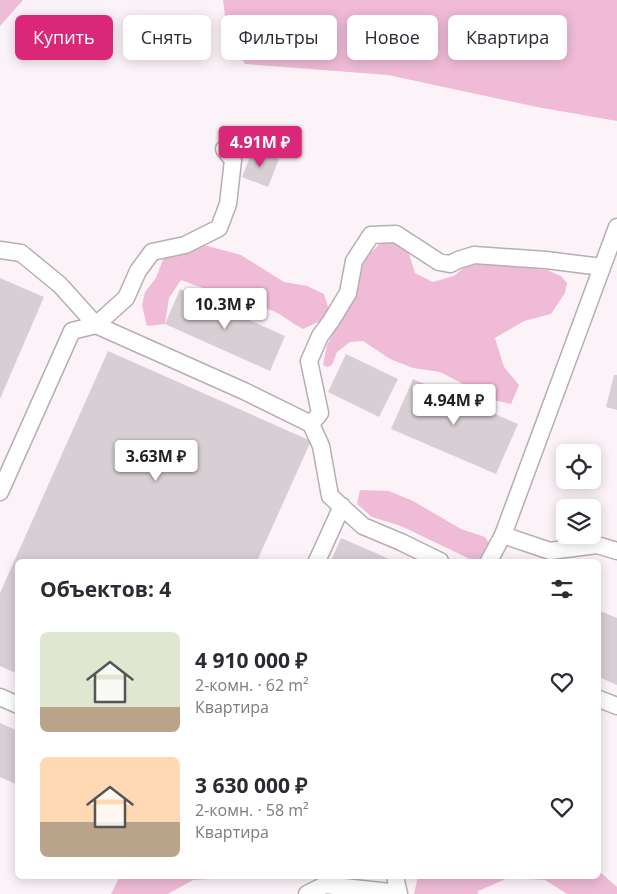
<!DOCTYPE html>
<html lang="ru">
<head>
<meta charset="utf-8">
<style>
	body { margin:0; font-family:"Open Sans",sans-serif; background:#f7f7f7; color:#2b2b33; height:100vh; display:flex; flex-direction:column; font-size:19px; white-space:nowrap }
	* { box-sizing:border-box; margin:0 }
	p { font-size:16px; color:#7c7c81 }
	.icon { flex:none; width:28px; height:28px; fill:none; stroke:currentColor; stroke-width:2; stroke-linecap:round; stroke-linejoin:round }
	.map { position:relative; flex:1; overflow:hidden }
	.side { position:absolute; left:15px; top:559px; width:586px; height:320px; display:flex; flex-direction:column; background:#fff; border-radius:8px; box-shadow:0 2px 12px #0003 }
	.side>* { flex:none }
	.guide { position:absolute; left:15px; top:15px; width:588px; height:45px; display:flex; gap:10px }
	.tools { position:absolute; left:556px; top:444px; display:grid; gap:10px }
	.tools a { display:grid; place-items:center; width:45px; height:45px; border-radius:8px; background:#fff; box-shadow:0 2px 12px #0003; font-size:25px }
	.price { position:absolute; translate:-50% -42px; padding:0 11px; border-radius:5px; background:#fff; color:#222; font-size:16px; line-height:32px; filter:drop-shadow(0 1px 2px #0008) }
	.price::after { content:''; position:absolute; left:50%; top:30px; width:15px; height:11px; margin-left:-8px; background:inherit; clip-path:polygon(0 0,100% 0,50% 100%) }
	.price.current { background:#db2777; color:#fff }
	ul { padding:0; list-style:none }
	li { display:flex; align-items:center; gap:15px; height:125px; padding:0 25px }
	li span { display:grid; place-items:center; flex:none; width:140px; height:100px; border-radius:8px; color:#555 }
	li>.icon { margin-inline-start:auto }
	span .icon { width:60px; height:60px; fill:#fffc; stroke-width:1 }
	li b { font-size:21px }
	h2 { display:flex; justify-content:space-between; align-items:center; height:60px; padding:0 25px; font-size:21px }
	.tag { padding:0 18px; border-radius:8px; background:#fff; box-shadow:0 2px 12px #0003; font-size:18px; line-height:45px }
	.tag.current { background:#db2777; color:#fff }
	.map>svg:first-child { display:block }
	.green { fill:#efbbd7 }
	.building { fill:#d8cfd4 }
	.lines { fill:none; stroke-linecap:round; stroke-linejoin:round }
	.minor-casing { stroke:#b6aeb2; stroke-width:19 }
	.minor { stroke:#fff; stroke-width:16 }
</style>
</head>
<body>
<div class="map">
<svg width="617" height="894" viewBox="0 0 617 894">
	<rect width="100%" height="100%" fill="#fcf3f8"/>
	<path class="green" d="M0 0H23L0 26Z
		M223 0H617V121L537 107 388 75 245 64 227 32Z
		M386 238 406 244 415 273 433 282 454 276 467 265 493 263 547 270 561 276 567 283 565 293 551 314 524 321 495 338 504 367 519 385 511 404 494 400 440 372 413 368 390 359 363 341 350 342 337 352 332 365 327 367 323 365 327 345 357 286 365 258Z
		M204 245 241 255 284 282 307 286 324 294 328 307 327 318 303 329C293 324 283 315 273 311 243 298 211 292 181 280L169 298 165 324 147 326 142 305 145 292 156 278 164 257Z
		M360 490 389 491 413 501 461 529 485 537 492 547 486 558 474 561 401 526 372 517 357 504Z
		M599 871 617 887V894H567L545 880 508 878 478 891V894H414L418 876H599Z
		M120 876H264L193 880 168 894H111Z"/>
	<path class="building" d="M253 149 279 159 268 187 242 177Z
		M0 278 44 297 0 399Z
		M180 289 285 336 270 371 165 324Z
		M108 351 311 441 257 561H18V674L0 666V593Z
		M346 354 398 379 379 417 328 392Z
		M614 375H617V410L606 407Z
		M413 379 518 424 496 474 391 429Z
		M341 538 394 561H331Z
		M600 611 617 618V685L599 677V614Z
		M0 723 18 731V785L0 777Z"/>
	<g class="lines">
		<defs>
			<path id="minor" d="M0 250 21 253 60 285 96 325 126 298 138 271 152 252 185 245 219 228 228 204 233 160 224 149
				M311 424 320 413 309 361 320 336 331 321 348 293 354 261 371 235 396 234 439 262 450 264 458 260 474 255 546 260 602 267
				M0 492 72 331 96 325 244 391 311 424 321 446 330 496 363 526 401 542 440 561
				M503 535 550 551 597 545 617 551
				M317 561 342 506
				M489 561 503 535 617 227
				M0 697 18 705
				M599 699 617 706
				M395 876 399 894
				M307 894 325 885 399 893"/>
		</defs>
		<use href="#minor" class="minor-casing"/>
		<use href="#minor" class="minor"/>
	</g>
</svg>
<div class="tools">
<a><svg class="icon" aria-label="locate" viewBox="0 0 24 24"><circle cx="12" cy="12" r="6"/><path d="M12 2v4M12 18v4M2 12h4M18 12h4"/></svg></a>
<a><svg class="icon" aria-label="layers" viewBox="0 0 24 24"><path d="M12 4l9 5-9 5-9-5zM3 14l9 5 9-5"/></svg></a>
</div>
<b class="price current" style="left:260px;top:168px">4.91M ₽</b>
<b class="price" style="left:225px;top:330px">10.3M ₽</b>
<b class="price" style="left:454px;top:426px">4.94M ₽</b>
<b class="price" style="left:156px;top:482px">3.63M ₽</b>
<div class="guide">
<a class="tag current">Купить</a>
<a class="tag">Снять</a>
<a class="tag">Фильтры</a>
<a class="tag">Новое</a>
<a class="tag">Квартира</a>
</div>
<section class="side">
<h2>Объектов: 4<svg class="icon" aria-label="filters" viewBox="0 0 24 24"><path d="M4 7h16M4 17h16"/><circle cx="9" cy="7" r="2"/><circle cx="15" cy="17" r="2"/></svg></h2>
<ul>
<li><span style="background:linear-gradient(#dfe7d0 75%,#b9a48a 0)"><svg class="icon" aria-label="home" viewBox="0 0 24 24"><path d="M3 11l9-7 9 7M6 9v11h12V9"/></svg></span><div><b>4 910 000 ₽</b><p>2-комн. · 62 m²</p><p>Квартира</p></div><svg class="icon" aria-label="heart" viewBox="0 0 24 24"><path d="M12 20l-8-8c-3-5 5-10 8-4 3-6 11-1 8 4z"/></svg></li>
<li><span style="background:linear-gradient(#ffd9b3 65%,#b9a48a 0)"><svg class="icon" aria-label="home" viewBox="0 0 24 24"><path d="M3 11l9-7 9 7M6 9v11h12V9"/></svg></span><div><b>3 630 000 ₽</b><p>2-комн. · 58 m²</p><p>Квартира</p></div><svg class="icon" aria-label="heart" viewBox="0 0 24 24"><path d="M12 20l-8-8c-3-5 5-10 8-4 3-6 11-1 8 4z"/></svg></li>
</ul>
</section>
</div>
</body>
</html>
